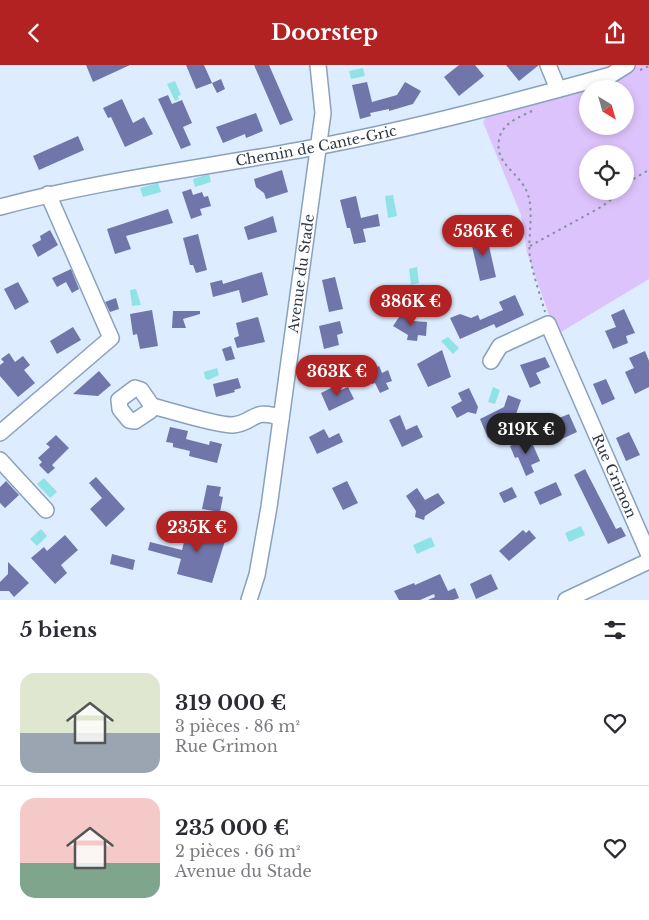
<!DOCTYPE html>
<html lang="fr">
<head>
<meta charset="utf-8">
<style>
	body { margin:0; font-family:"Libre Baskerville",serif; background:#f2f2f3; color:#2b2b33; height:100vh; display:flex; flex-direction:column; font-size:19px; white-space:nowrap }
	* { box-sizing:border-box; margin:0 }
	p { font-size:16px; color:#7c7c81 }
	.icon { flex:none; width:28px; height:28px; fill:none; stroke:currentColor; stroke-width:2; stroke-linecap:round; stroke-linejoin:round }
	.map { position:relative; height:535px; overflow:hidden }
	.drawer { display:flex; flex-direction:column; background:#fff; flex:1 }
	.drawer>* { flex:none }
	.needle { width:32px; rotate:143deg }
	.tools { position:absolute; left:579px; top:15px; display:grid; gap:10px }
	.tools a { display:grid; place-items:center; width:55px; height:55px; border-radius:50%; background:#fff; box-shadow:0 2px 8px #0003; font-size:25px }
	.price { position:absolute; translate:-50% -42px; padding:0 11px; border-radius:18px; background:#b22222; color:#fff; font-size:16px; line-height:32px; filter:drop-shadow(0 1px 2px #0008) }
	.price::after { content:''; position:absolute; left:50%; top:30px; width:15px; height:11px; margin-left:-8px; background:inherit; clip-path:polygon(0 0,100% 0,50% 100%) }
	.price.selected { background:#222; color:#fff }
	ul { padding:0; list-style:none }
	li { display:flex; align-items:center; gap:15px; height:125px; padding:0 20px }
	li+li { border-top:1px solid #e1e1e2 }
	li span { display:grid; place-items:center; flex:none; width:140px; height:100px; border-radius:15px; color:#555 }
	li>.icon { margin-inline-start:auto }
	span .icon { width:60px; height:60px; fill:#fffc; stroke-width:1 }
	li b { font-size:21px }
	h2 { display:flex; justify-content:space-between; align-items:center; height:60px; padding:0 20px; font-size:21px }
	header { display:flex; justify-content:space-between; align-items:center; height:65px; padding:0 20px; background:#b22222; color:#fff; font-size:22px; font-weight:800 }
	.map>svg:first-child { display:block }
	.green { fill:#ddc3fb; fill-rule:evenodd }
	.water { fill:#8fe3e7 }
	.building { fill:#7075aa }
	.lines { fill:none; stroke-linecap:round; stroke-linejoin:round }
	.minor-casing { stroke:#89a1bd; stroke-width:18 }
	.path { stroke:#8491a0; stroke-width:2; stroke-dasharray:2.5 4; stroke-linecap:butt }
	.minor { stroke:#fff; stroke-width:15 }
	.labels { text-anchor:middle; stroke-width:5; stroke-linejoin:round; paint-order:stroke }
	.street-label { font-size:14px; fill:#2f3945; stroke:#f3f8fe }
</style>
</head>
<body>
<header><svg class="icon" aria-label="back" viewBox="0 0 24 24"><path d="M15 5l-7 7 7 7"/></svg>Doorstep<svg class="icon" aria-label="share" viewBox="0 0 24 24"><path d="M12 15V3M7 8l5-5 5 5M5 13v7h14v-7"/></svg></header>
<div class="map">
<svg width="649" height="535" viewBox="0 0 649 535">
	<rect width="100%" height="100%" fill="#ddecfe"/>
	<path class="green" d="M633 0H649V214L556 270 527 187 521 150 483 57 486 51ZM588 24H625V61H588ZM588 89H625V126H588Z"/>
	<path class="water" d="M363 3 365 11 351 14 349 6Z
		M175 16 181 30 178 31 179 34 175 36 167 19Z
		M209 109 211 117 195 122 193 114Z
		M158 118 161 127 143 132 140 123Z
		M393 130 397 151 388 153 385 131Z
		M417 202 419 218 411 220 409 204Z
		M136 224 141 240 132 241 130 225Z
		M448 272 459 283 453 289 441 276Z
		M217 303 219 310 208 315 205 313 204 307Z
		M493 322 500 325 495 339 488 337Z
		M44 413 57 427 50 433 37 419Z
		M581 461 585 470 569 477 565 468Z
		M41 464 47 471 37 481 30 474Z
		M431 472 435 481 417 489 413 480Z"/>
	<path class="building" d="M86 0H130L93 17Z
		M186 0H204L212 18 196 24Z
		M254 0H269L293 55 280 60Z
		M459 0H475L484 11 459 31 444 12Z
		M506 0H539L519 16Z
		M221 14 225 24 217 28 212 18Z
		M367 17 372 37 397 30 405 17 421 26 413 39 389 46V44L370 48 371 51 360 54 352 20Z
		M168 30 172 39 182 35 192 58 183 62 191 80 181 84 158 34Z
		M122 34 133 58 144 52 153 69 125 82 111 52 108 53 103 43Z
		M256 48 263 66 246 73 245 69 223 78 216 62Z
		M78 71 84 85 39 105 33 91Z
		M282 105 288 127 266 134 264 128 256 122 254 114Z
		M191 124 193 130 202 127 204 132 208 131 211 141 200 144 202 150 191 154 182 127Z
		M356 131 361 153 378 149 380 161 363 164 366 177 354 179 350 163H347L340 135Z
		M168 144 173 158 126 171 131 184 115 189 107 164Z
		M273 151 277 167 248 175 244 162Z
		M50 165 58 180 38 192 32 180 41 175 40 171Z
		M486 168 496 212 480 216 470 172Z
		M198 169 207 205 196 208 193 200H190L183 173Z
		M71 204 79 224 72 228 66 217 57 222 52 213Z
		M262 207 268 230 242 238 239 225 213 232 210 218 222 215 223 219Z
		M335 212 343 244 329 247 322 215Z
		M18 217 29 237 15 245 4 224Z
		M515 230 524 250 496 263 494 259 460 274 450 253 460 249 471 253 478 250 480 255 503 245 499 237Z
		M116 233 119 244 110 247 105 237Z
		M624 244 635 268 626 271 628 278 613 284 605 266 616 262 611 250Z
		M152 245 158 281 140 284 137 269 133 270 130 249Z
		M173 246H200V249L183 254 186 263H172Z
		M402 248 413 256 427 257 426 271 418 270 417 276 407 275 408 270 393 261Z
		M258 252 265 277 237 283 234 273 239 271 236 258Z
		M340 256 343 268 337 270 339 280 324 284 319 261Z
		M73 262 81 275 57 289 50 276Z
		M231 281 235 294 226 296 222 284Z
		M442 285 451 312 428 322 417 299Z
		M645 286 649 296V322L635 329 625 307 634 303 629 293Z
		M9 288 15 297 23 291 30 300 24 305 35 318 18 332 0 311V300L4 297 1 294Z
		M545 292 550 302 536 308 541 318 530 323 520 300Z
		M379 301 382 308 388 305 392 316 386 318 389 324 380 328 375 318 372 319 367 306Z
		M99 306 111 320 98 331 73 329Z
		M238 313 241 323 234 325 235 327 216 332 213 319Z
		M606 314 615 334 602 340 593 319Z
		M339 319 341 325 348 322 354 334 329 346 321 328Z
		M469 323 478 342 476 349 468 347 457 353 451 342 462 336 458 328Z
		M508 330 521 335 515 352 518 357 488 373 480 354 504 342Z
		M569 349 577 367 553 378 544 359Z
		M400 350 406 365 417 360 423 372 402 382 389 355Z
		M170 362 188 366 186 374 209 380 210 376 222 379 217 398 189 391 190 386 173 382V378L166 377Z
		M324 364 329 373 339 368 343 377 317 389 309 372Z
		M629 367 640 390 626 396 616 373Z
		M56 370 69 383 52 400 55 403 48 409 39 400 42 397 38 393 50 382 46 379Z
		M530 373 540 396 531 400 534 407 526 411 518 392 515 393 510 381Z
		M585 404 616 464 621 462 626 471 608 479 574 410Z
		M96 412 125 444 106 462 90 444 102 433 89 418Z
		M6 416 19 430 5 443 0 438V422Z
		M347 416 358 438 343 445 332 423Z
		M556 417 562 430 540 440 534 427Z
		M207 420 221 422 219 431 223 432 220 447 202 444Z
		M512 422 517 432 504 438 499 428Z
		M417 423 425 435 438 428 445 438 425 451 424 455 415 452 416 446 406 431Z
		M188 461 227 469 212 518 177 509 181 494 148 485 150 477 182 485Z
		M523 465 526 468 529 465 536 473 509 496 499 486Z
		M65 470 78 485 61 500 67 508 55 519 31 493 44 482 47 486Z
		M112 489 135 495 133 505 110 499Z
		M8 497 29 518 14 532 9 526H0V517L8 509Z
		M440 509 448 526 455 523 459 533 453 535H428L435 532 434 529 420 535H399L394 526 414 518 415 520Z
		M491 509 498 524 476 534 470 519Z"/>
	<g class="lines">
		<defs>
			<g id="minor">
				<path d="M548 0 558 24"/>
				<path id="s1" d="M0 142C104 114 211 102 316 82 416 63 513 37 611 10L627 0"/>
				<path id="s2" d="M491 296 500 281 548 259 649 490"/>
				<path d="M135 323 141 325 152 341 150 346 135 356 129 355 120 344 119 335Z"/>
				<path d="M152 341C169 345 218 361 233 360 255 358 252 342 281 353"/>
				<path d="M0 368 111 273 48 129"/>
				<path d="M0 395 46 445"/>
				<path id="s3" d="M249 535 257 510 269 442 323 48 318 0"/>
				<path d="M566 535 649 496"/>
			</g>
		</defs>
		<use href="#minor" class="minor-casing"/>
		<path class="path" d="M640 5 649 1
			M532 46C519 52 501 59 499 75 495 98 516 106 525 123 536 142 527 171 530 192 533 210 540 229 545 247
			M625 124 635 113 649 105
			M530 181 601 142 623 126"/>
		<use href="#minor" class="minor"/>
	</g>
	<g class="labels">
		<g class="street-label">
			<text dy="5" stroke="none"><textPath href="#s1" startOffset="322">Chemin de Cante-Gric</textPath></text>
			<text dy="5" stroke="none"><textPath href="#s3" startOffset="331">Avenue du Stade</textPath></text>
			<text dy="5" stroke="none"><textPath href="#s2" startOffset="236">Rue Grimon</textPath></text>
		</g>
	</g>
</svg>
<div class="tools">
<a><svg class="needle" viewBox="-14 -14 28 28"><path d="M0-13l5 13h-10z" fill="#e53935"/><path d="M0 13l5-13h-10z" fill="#7c7c81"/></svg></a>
<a><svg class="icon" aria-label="locate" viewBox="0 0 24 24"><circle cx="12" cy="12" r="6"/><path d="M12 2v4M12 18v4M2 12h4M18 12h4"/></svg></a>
</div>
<b class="price" style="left:483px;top:192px">536K €</b>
<b class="price" style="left:411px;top:262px">386K €</b>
<b class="price" style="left:337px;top:332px">363K €</b>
<b class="price selected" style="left:526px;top:390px">319K €</b>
<b class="price" style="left:197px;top:488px">235K €</b>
</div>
<section class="drawer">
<h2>5 biens<svg class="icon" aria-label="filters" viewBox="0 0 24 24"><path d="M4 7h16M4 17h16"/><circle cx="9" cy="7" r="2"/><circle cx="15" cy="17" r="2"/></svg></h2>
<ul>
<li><span style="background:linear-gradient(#dfe7d0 60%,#9aa5b1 0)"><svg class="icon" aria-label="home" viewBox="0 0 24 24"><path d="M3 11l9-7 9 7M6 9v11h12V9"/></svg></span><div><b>319 000 €</b><p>3 pièces · 86 m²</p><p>Rue Grimon</p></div><svg class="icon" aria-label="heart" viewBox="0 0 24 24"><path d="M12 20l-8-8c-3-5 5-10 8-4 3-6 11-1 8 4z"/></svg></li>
<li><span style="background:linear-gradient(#f6c9c9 65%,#7fa58c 0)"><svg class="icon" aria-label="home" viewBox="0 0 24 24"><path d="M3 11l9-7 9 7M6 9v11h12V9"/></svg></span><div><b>235 000 €</b><p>2 pièces · 66 m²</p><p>Avenue du Stade</p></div><svg class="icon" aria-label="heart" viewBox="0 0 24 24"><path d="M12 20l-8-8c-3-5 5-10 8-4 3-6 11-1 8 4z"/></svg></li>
</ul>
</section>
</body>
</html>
